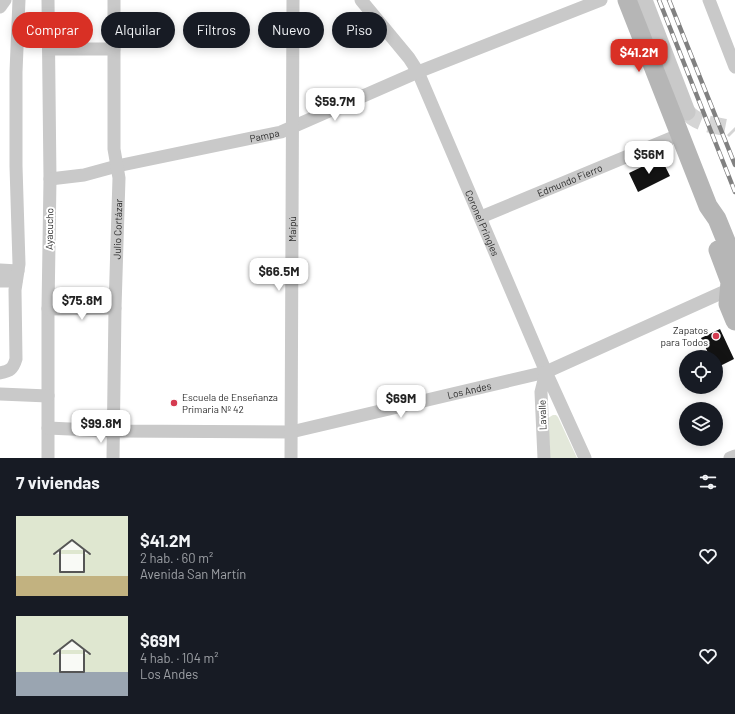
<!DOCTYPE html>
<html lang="es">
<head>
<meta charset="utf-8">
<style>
	body { margin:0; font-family:Barlow,sans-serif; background:#20242c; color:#f1f3f6; height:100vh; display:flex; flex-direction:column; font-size:15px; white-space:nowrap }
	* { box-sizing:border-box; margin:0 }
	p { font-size:13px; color:#9ea1a6 }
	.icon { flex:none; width:22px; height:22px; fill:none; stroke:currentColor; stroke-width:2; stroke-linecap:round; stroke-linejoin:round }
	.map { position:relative; height:458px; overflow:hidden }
	.details { display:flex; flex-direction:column; background:#171b24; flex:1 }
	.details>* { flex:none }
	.top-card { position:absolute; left:12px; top:12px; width:400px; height:36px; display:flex; gap:8px }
	.tools { position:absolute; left:679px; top:350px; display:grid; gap:8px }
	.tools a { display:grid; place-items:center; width:44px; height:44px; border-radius:50%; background:#171b24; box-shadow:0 2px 10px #0003; font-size:20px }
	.price { position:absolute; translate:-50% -34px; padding:0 9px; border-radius:8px; background:#fff; color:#222; font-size:13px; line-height:26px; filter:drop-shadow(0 1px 2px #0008) }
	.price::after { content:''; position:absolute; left:50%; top:24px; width:12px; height:9px; margin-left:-6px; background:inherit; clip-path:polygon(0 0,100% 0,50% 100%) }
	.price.current { background:#d93025; color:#fff }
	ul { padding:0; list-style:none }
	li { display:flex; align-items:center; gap:12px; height:100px; padding:0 16px }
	li span { display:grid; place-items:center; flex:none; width:112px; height:80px; border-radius:0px; color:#555 }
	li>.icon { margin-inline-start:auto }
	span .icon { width:48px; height:48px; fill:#fffc; stroke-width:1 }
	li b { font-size:17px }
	h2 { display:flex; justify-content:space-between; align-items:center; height:48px; padding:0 16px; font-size:17px }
	.chip { padding:0 14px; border-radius:18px; background:#171b24; box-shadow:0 2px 10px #0003; font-size:14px; line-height:36px }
	.chip.current { background:#d93025; color:#fff }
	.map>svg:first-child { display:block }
	.green { fill:#e3e8da }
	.building { fill:#131313 }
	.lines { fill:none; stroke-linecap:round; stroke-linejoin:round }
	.tertiary-tunnel { stroke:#d5d5d5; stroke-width:17; stroke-dasharray:17 8; stroke-linecap:butt }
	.minor { stroke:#c9c9c9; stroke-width:13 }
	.tertiary { stroke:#c9c9c9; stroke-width:17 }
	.secondary { stroke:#b6b6b6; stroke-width:19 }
	.rail-casing { stroke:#818181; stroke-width:4.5 }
	.rail { stroke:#fff; stroke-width:3; stroke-dasharray:9; stroke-linecap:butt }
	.poi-dot { fill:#d53b50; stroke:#fff; stroke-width:1.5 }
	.labels { text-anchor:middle; stroke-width:4; stroke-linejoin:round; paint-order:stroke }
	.street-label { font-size:10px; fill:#2c2c2c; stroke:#fff }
	.poi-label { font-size:10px; fill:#2c2c2c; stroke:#fff; text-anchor:end }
</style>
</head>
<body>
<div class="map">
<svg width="735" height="458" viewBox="0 0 735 458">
	<rect width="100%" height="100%" fill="#fff"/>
	<path class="green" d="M553 415H556L558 417 577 458H550L548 418Z"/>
	<path class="building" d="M654 161 664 164 670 176 638 192 629 173Z
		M720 329 734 359 716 368V357H710L701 338Z"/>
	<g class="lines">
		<path class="tertiary-tunnel" d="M687 112C698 125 717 125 733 129L735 131"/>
		<g class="minor">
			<path d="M48 0 50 179 48 309V458"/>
			<path id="s1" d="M361 0 409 58 418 72 546 372 585 458"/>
			<path d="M709 0 735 67"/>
			<path d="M0 7 5 0"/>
			<path d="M49 49H114"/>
			<path id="s2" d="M50 179 84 175 117 166 281 132 418 72 601 0"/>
			<path id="s3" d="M481 217 681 134"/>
			<path d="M0 270 18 271"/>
			<path d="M0 281H16"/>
			<path d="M48 309 115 308"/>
			<path d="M0 373C10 371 13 369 16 359L15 290 19 264 16 166V72L19 0"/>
			<path d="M0 394 48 396"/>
			<path id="s4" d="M48 428 113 431 291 432 546 372 730 289"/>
			<path id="s5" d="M113 458 115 308 119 178 114 149V0"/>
			<path id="s6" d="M291 458 293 0"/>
			<path d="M544 458 541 392 546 372"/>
			<path d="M730 458 735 456"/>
		</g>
		<path class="tertiary" d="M644 0 687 112"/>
		<path class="secondary" d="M627 0 708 206 717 219 735 263
			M718 250 730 282 728 304 735 321"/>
		<defs>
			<path id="rail" d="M659 0 735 192
				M669 0 735 165"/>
		</defs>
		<use href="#rail" class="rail-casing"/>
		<use href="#rail" class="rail"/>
	</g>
	<g class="poi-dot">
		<circle cx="716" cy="336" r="4"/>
		<circle cx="174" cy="403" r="4"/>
	</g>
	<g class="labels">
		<g class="street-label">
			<text dy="4" stroke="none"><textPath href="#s2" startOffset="219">Pampa</textPath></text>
			<text dy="4" stroke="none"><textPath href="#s3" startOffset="96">Edmundo Fierro</textPath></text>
			<text dy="4" stroke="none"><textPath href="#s1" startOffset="256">Coronel Pringles</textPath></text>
			<text transform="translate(49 229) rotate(-89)" y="4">Ayacucho</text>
			<text dy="4" stroke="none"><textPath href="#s5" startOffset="229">Julio Cortázar</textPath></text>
			<text dy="4" stroke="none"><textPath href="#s6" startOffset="229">Maipú</textPath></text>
			<text dy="4" stroke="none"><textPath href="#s4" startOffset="426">Los Andes</textPath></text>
			<text transform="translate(542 415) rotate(-92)" y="4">Lavalle</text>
		</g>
		<g class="poi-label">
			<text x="708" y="334">Zapatos<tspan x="708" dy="12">para Todos</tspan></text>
			<text x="182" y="401" text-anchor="start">Escuela de Enseñanza<tspan x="182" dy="12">Primaria Nº 42</tspan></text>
		</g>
	</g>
</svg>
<div class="tools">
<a><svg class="icon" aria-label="locate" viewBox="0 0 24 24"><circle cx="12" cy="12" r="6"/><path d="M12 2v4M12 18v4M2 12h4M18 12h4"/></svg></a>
<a><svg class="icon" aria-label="layers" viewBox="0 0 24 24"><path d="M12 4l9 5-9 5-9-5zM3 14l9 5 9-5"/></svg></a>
</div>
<b class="price current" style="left:639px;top:73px">$41.2M</b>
<b class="price" style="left:335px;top:122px">$59.7M</b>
<b class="price" style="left:649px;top:175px">$56M</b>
<b class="price" style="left:279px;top:292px">$66.5M</b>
<b class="price" style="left:82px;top:321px">$75.8M</b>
<b class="price" style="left:401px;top:419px">$69M</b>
<b class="price" style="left:101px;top:444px">$99.8M</b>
<div class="top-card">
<a class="chip current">Comprar</a>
<a class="chip">Alquilar</a>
<a class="chip">Filtros</a>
<a class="chip">Nuevo</a>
<a class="chip">Piso</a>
</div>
</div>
<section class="details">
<h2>7 viviendas<svg class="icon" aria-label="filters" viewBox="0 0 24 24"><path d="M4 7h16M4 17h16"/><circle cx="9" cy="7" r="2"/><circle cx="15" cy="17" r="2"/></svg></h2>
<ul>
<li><span style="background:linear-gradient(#dfe7d0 75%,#c2b280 0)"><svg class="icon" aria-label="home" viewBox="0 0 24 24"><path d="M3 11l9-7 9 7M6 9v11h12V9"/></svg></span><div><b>$41.2M</b><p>2 hab. · 60 m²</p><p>Avenida San Martín</p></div><svg class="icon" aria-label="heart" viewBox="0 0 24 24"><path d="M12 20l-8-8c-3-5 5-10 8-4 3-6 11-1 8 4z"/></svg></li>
<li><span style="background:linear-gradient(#dfe7d0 70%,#9aa5b1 0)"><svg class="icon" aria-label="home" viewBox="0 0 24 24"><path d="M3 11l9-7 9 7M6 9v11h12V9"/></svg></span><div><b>$69M</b><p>4 hab. · 104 m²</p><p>Los Andes</p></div><svg class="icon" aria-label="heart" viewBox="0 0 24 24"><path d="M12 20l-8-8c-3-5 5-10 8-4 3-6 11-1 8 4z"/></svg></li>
</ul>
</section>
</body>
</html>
